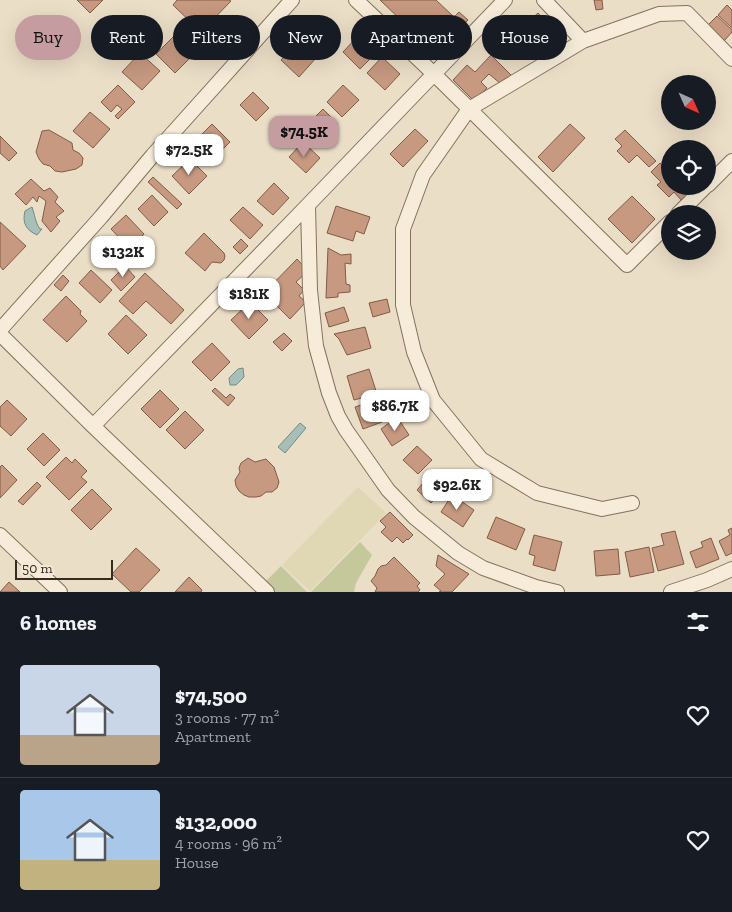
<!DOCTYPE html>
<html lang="en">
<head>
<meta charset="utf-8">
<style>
	body { margin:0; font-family:"Zilla Slab",serif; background:#20242c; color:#f1f3f6; height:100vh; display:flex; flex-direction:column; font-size:19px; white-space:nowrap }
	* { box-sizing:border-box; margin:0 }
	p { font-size:16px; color:#9ea1a6 }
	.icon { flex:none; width:28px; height:28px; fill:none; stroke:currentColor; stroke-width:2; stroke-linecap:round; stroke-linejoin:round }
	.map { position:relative; height:592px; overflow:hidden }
	.panel { display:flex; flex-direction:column; background:#171b24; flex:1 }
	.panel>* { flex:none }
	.guide { position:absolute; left:15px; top:15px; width:702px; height:45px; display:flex; gap:10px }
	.needle { width:32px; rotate:135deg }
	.tools { position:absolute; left:661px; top:75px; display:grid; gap:10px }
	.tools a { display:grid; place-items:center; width:55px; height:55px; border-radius:50%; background:#171b24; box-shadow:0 5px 20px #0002; font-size:25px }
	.scale { position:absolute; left:15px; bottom:12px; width:98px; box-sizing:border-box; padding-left:5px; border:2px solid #372a20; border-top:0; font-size:14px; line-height:18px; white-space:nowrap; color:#372a20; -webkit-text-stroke:4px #f3e9d6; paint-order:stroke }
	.price { position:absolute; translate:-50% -42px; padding:0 11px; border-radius:10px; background:#fff; color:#222; font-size:16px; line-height:32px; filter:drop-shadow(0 1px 2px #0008) }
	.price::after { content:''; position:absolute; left:50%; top:30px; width:15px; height:11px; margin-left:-8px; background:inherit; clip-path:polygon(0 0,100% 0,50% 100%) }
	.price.current { background:#c59ca0; color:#111 }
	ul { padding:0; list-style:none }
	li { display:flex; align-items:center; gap:15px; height:125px; padding:0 20px }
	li+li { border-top:1px solid #363941 }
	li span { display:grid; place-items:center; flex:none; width:140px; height:100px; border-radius:5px; color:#555 }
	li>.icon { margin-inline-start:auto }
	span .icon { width:60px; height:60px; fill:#fffc; stroke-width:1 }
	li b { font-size:21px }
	h2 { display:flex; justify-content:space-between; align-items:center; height:60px; padding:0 20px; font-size:21px }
	.tag { padding:0 18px; border-radius:22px; background:#171b24; box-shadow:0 5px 20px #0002; font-size:18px; line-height:45px }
	.tag.current { background:#c59ca0; color:#111 }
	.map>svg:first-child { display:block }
	.farmland { fill:#e0d7b5 }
	.green { fill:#c5c89b }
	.water { fill:#a8bfb7; stroke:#6f8d84 }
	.building { fill:#c69980; stroke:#825b45 }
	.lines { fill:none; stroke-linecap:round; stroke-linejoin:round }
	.minor-casing { stroke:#85715e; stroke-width:16 }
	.minor { stroke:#f6ecd9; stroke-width:14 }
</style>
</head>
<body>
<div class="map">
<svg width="732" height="592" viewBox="0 0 732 592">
	<rect width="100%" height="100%" fill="#ebdec7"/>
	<path class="farmland" d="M358 487 386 513 310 591 282 565Z"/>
	<path class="green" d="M360 542 372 555 356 583 354 592H311Z
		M281 566 307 592H274L265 582Z"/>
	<path class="water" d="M32 207C35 215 35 222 40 229H42L37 235C26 230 22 223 25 211Z
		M243 368 244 377 236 385H230L229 378 238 369Z
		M300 423 306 428 285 453 278 447Z"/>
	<path class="building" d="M77 0H103L90 13Z
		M177 0H229L231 1 201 32 173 5Z
		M380 0H436L454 17 459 12 468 20 454 34 446 26 427 45Z
		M594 0H602L603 9 596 10Z
		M727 5 732 10V28L718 15Z
		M538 13 556 33 538 50 519 30Z
		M717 16 732 30V32L724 41 708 25Z
		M174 36 193 55 175 73 156 54Z
		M358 36 376 53 360 69 343 52Z
		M298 41 316 58 299 77 281 60Z
		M140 53 160 71 142 90 122 72Z
		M491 55 514 78 501 84 489 74 481 82 487 88 474 101 453 80 467 65 475 72Z
		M382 57 400 74 385 90 367 73Z
		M118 85 135 102 118 119 115 116 122 109 117 105 111 112 101 102Z
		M343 85 359 100 342 117 327 102Z
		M253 92 269 108 256 121 240 105Z
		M323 109 338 124 322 141 306 126Z
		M90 112 110 129 93 148 73 131Z
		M212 124 230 142 218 154 200 136Z
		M570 124 585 138 553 172 538 157Z
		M415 129 428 141 403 167 390 154Z
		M49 130 72 143 73 150 79 153 83 158 82 165 76 169 62 172 55 171 50 166 43 164 39 159 36 152 42 131Z
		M625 130 656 161 649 167 637 155 629 163 617 151 622 146 615 139Z
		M0 136 17 153 9 161 0 153Z
		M303 142 320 158 306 173 289 157Z
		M190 159 207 176 189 194 172 176Z
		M660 163 670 174V186H682L690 194 683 202 674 192 669 197 657 185 661 182 651 172Z
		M153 177 182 204 177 209 148 182Z
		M31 179 44 191 50 188 58 197 55 202 64 211 56 217 60 221 51 232 42 221 46 201 39 196 37 202 33 197 26 205 15 194Z
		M274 183 289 198 273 215 257 201Z
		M152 195 168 212 154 226 138 209Z
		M632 196 655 219 632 243 608 219Z
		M336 206 370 217 364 234 356 231 353 241 327 233Z
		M243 207 263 225 250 239 230 220Z
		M126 215 144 234 129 248 111 229Z
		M0 222 26 246 3 270 0 266Z
		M204 233 224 253 225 256 224 260 221 263 212 262 205 271 185 253Z
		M241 239 248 246 240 254 233 247Z
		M107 240 125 257 116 267 98 250Z
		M328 248 341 255 351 254V264L345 263 346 284 350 285V292L338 293V297L326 298Z
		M297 259 308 271 296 282 304 290 299 296 306 302 290 319 264 293Z
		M125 266 135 277 121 291 111 280Z
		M91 270 112 290 100 303 79 283Z
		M145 273 184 310 171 324 146 301 133 314 119 301Z
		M63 275 69 281 61 291 54 285Z
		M66 296 81 311 80 314 87 321 67 342 43 320Z
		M387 299 390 312 373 317 369 303Z
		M250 302 268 320 249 339 231 320Z
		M344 307 349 321 329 327 325 313Z
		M126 315 147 335 128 354 108 334Z
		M365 327 371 348 347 355 339 339 334 334Z
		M284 333 292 341 282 351 273 342Z
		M212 343 230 362 211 381 192 362Z
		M369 369 377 394 354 400 347 376Z
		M215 388 226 398 230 394 235 398 228 406 212 391Z
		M160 390 179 409 160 428 141 409Z
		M7 400 27 419 11 436 0 426V407Z
		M374 401 382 422 363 429 355 407Z
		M185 411 204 430 185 449 166 430Z
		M397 417 409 435 392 446 381 429Z
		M43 433 60 450 44 466 27 449Z
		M417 446 432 460 418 474 403 460Z
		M66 457 72 463 75 459 87 471 81 477 87 482 69 500 46 477Z
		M248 458 255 462 266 459 274 467 279 482 277 488 272 492H266L261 496 256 497H249L244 495 239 491 236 486 235 480 240 472 239 468 241 463Z
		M2 465 17 480 0 498V467Z
		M430 475 445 488 431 503 417 490Z
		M37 482 41 486 23 505 18 501Z
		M92 489 112 509 91 530 71 510Z
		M452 495 474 510 463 527 441 512Z
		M390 512 413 535 408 540 407 539 403 543 397 537 392 542 381 532 386 527 380 521Z
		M496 517 525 529 516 550 487 538Z
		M732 528V553L726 556 719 541 730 535 728 530Z
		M675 531 684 564 658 571 652 548 664 545 661 534Z
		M534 535 562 542 555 571 533 565 535 556 529 554Z
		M711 538 719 559 696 568 690 552 703 547 701 542Z
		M649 547 654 572 630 577 625 552Z
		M136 548 160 570 139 592H131L112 574Z
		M618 549 620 574 596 576 594 551Z
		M438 555 469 574 452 592H439L441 591 434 585 445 574 436 566Z
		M394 557 420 583 417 586 420 590 418 592H375L377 588 371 581 375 576 378 569 381 566 386 565Z
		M189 577 202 590 201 592H175Z
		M9 582 20 592H0Z"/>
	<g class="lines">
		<defs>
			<path id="minor" d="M356 0 434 74 627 265 670 222
				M544 0 583 41
				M708 185 732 161
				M308 205 310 290 316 346 329 393 338 416 346 430 388 490 414 517 458 553 483 568 536 587 557 592
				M678 214 706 186
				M0 330 101 217 153 155 292 0
				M0 334 93 426 267 592
				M93 426 308 205 505 0
				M632 503 602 509 537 493 481 459 433 400 414 352 403 305V229L423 175 469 109 583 41 659 14 687 13 732 59
				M0 535 60 592
				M671 592 707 580 732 569"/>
		</defs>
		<use href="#minor" class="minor-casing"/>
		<use href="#minor" class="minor"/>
	</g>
</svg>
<div class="tools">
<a><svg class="needle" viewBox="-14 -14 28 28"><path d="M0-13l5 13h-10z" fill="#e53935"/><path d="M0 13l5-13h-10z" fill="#9ea1a6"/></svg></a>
<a><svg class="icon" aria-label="locate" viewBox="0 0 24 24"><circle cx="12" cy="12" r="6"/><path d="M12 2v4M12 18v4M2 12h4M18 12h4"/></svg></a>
<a><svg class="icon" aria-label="layers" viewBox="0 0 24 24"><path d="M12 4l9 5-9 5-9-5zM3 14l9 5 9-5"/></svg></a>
</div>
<div class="scale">50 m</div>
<b class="price current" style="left:304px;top:158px">$74.5K</b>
<b class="price" style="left:189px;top:176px">$72.5K</b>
<b class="price" style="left:123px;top:278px">$132K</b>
<b class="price" style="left:249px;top:320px">$181K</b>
<b class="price" style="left:395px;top:432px">$86.7K</b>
<b class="price" style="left:457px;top:511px">$92.6K</b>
<div class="guide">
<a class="tag current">Buy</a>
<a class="tag">Rent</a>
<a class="tag">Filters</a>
<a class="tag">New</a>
<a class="tag">Apartment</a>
<a class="tag">House</a>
</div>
</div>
<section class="panel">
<h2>6 homes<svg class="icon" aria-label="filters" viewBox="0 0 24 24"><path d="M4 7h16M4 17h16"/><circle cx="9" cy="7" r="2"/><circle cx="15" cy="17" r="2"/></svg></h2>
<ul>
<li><span style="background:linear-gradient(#c9d6e8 70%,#b9a48a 0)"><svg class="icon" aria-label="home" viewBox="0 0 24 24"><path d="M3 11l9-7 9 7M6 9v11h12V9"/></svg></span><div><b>$74,500</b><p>3 rooms · 77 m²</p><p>Apartment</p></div><svg class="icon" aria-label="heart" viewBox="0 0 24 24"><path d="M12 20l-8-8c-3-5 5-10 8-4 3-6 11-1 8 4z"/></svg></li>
<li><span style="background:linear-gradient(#a9c7e8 70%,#c2b280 0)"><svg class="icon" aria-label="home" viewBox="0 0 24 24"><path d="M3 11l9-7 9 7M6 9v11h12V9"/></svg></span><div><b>$132,000</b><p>4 rooms · 96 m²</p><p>House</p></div><svg class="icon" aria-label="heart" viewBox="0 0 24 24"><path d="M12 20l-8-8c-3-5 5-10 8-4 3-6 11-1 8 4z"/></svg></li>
</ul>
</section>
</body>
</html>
